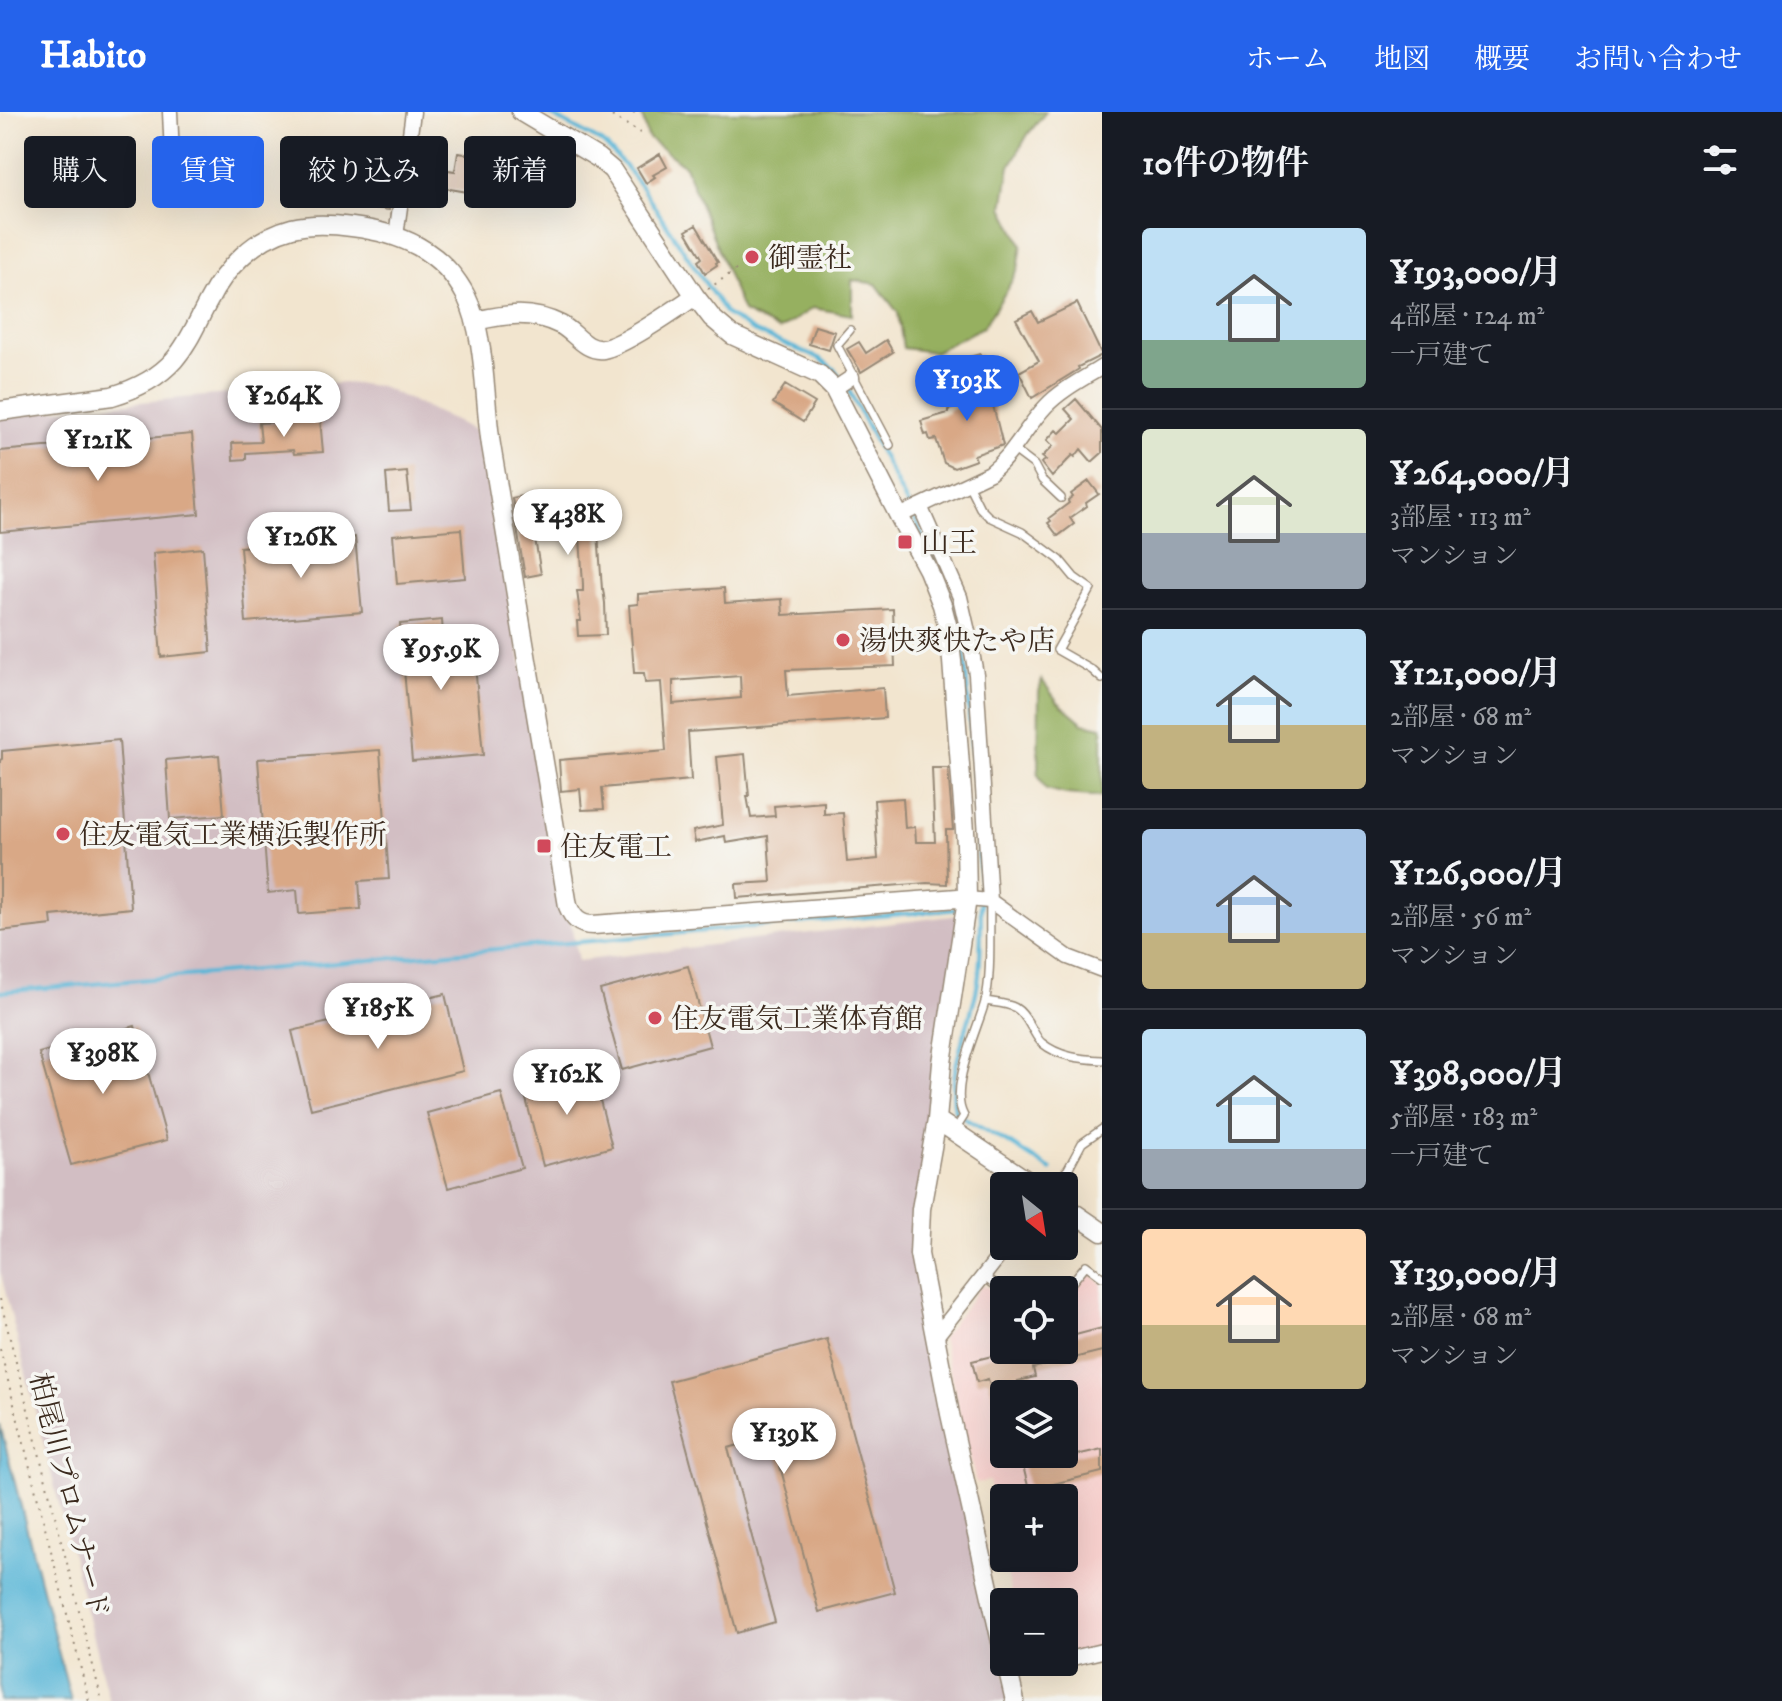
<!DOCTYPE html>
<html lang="ja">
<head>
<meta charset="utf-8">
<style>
	body { margin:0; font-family:"IM FELL DW Pica","Noto Serif JP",serif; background:#242831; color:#f1f3f6; height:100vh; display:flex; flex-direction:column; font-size:30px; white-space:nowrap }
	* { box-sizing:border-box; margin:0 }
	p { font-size:26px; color:#9ea1a6 }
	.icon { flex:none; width:44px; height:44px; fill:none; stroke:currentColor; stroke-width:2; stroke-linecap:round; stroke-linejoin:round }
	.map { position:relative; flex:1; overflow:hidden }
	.drawer { display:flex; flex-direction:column; background:#171b24; width:680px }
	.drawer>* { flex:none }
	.hud { position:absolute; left:24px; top:24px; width:760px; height:72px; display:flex; gap:16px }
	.needle { width:52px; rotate:150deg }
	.tools { position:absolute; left:990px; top:1060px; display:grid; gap:16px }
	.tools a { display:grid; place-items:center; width:88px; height:88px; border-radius:8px; background:#171b24; box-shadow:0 8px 32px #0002; font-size:40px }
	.price { position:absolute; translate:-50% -68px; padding:0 18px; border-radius:28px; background:#fff; color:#222; font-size:26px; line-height:52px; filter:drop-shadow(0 2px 4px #0008) }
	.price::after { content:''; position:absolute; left:50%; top:48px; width:24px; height:18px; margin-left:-12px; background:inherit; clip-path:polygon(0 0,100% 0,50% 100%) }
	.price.selected { background:#2563eb; color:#fff }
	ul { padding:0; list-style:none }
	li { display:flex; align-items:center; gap:24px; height:200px; padding:0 40px }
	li+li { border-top:2px solid #363941 }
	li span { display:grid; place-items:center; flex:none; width:224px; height:160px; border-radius:8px; color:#555 }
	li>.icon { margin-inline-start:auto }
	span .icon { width:96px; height:96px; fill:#fffc; stroke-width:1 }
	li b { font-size:34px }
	h2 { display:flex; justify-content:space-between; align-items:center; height:96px; padding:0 40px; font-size:34px }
	.pill { padding:0 28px; border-radius:8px; background:#171b24; box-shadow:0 8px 32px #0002; font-size:28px; line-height:72px }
	.pill.selected { background:#2563eb; color:#fff }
	header { display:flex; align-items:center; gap:48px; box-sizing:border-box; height:112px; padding:0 40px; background:#2563eb; color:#fff }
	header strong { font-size:38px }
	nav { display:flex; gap:44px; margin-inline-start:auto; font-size:28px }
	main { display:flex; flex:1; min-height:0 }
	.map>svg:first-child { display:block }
	.built { fill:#f7d0cd; fill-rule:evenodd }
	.industrial { fill:#d2bec3 }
	.forest { fill:#96b061; stroke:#686d40; stroke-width:2 }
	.water { fill:#59b6d7; stroke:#4a707a; stroke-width:2 }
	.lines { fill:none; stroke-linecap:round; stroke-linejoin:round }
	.stream { stroke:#59b6d7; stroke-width:4 }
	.building { fill:#d9a886; fill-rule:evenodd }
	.service-casing { stroke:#968876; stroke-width:10 }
	.minor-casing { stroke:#968876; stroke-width:17 }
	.tertiary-casing { stroke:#968876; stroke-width:21 }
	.path { stroke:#968876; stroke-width:2; stroke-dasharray:2 6; stroke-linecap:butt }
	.service { stroke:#fff; stroke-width:7 }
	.minor { stroke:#fff; stroke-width:14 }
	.tertiary { stroke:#fff; stroke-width:18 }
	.poi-dot { fill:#d1495b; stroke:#f6f6f2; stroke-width:3 }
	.labels { text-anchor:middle; stroke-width:7; stroke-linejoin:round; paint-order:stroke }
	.poi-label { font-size:28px; fill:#3b2a1e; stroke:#f6f6f2; text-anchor:start }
	.street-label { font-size:28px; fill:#3b2a1e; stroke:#f6f6f2 }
</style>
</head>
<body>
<header>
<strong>Habito</strong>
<nav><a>ホーム</a><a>地図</a><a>概要</a><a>お問い合わせ</a></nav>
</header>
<main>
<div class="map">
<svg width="1102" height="1589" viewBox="0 0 1102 1589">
	<rect width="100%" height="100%" fill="#f6f6f2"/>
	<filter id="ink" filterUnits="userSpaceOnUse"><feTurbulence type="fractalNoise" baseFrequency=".0125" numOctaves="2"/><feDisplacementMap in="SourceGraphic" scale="16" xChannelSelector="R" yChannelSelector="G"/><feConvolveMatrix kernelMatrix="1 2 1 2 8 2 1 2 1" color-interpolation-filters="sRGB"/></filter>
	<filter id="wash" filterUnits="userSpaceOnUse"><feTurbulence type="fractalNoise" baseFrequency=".006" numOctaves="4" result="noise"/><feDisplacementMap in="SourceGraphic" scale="32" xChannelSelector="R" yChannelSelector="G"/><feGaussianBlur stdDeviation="1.8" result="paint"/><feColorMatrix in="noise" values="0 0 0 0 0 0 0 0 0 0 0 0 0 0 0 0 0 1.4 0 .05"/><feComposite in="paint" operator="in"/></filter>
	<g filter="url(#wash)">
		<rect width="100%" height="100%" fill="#f2e5cf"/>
		<path class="built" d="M1091 1163 1102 1171V1535L1064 1544V1490H1012L1010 1476 994 1401 993 1384 989 1369 976 1371 942 1226 981 1174H987L1004 1188V1238H1064V1186L1081 1164ZM1004 1282H1064V1342H1004ZM1004 1386H1064V1446H1004Z"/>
		<path class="industrial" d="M345 271 380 274 472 317 479 327 578 849 960 803 914 1111 1010 1589H109L0 1159V303Z"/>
		<path class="forest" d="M641 0H1046L1028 22 1010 54 1003 95 1022 133 1018 157 1005 181 983 215 934 240 903 236 898 201 876 172 852 168V203L813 196 779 218 743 200 685 54 648 26Z
			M1042 568 1058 590 1083 611 1102 615V685L1066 682 1046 677 1038 662 1039 580Z"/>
		<path class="water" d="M0 1313 71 1589H0Z"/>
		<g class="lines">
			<path class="stream" d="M545 0 603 31 618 46 640 73 726 202 753 219 821 247 835 258 847 275C865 310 883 345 901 380 928 433 955 486 965 546 969 601 973 656 977 710 980 761 983 811 979 862 975 908 946 951 955 999L967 1008 1012 1033 1051 1058
				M0 880 960 797"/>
		</g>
		<g id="blocks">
			<path class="building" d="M377 35 396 37 394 66 379 64 380 56 354 52V54L336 52 338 38 358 41 359 38H376Z
				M298 40 329 44 327 58H320L317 62 319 69 326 71 325 75 377 83V77L392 79 389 98 333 91 295 83Z
				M458 41 473 43 471 58 512 64 509 83 469 76 468 80 438 75 441 57 455 59Z
				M660 42 667 55 653 63 655 65 646 71 637 56Z
				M696 113 718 150 716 151 717 153 705 161 698 149 702 146 686 119Z
				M1077 191 1102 243 1078 255 1079 257 1032 286 1019 260 1039 249 1016 207 1032 199 1038 210Z
				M815 214 835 220 829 238 809 232Z
				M886 228 893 240 861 260 847 237 859 230 866 241Z
				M980 242 1003 333 974 343 976 348 954 356 944 351 936 327 930 328 928 322 925 323 921 309 948 301V298L976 289 965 246Z
				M785 273 815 291 803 310 773 291Z
				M1076 287 1102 318V341L1092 350 1081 337 1075 345 1073 343 1068 348 1052 365 1041 351 1046 348 1042 345 1053 334 1047 328 1056 318 1060 321 1074 307 1065 297Z
				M320 307 323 340 294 342 293 338 246 341V347L233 348 232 331 261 330 259 311Z
				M192 322 199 402 0 420V339Z
				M407 360 411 398 389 399 386 362Z
				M1089 369 1099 382 1086 391 1087 394 1070 406 1074 412 1058 424 1048 411 1051 409 1049 406 1069 391 1068 389 1073 385 1071 382Z
				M527 383 532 409 579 406 578 393 596 391 602 477H603L605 491 606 523 578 524 577 509H581L577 479H583V473L580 424 535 427 541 462 525 465 512 386Z
				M461 417 465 466 397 472 393 423Z
				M355 425 362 500 246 510 240 435Z
				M203 436 211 540 161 545 153 441Z
				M724 476 725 491 782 487 783 503 893 497 895 554 786 558 788 584 883 576 885 606 688 620 691 668 602 676 604 697 582 698 580 677 561 679 559 648 666 639 661 570 645 571 644 561H634L629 493 638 492V482ZM740 564 741 586 673 592V569Z
				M442 508 443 522 472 519 483 643 412 649 400 512Z
				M119 628 131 796 51 804 52 813 0 819V648L2 647V639Z
				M380 638 389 767 359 769 361 797 299 802 297 778 268 781 258 647Z
				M745 642 749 684H747L751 706 775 704 774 694 824 690V702L843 701 847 750 878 747 874 688 903 686 905 716 915 715 916 730H935L932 656H948L953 718H946L947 772 927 771 737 786 736 772 771 770 768 724 726 731 725 724 695 730 693 719 723 713 717 645Z
				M219 643 224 703 170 707 166 648Z
				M688 854 710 934 622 958 600 878Z
				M445 882 463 959 311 997 292 919Z
				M135 914 167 1028 71 1053 39 941Z
				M592 957 612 1035 543 1054 523 975Z
				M501 981 522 1056 448 1076 427 1001Z
				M1102 1216V1239L1033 1256 1035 1265 1018 1269 1021 1282H1004V1307L1000 1308 988 1267 977 1270 972 1249 1016 1238H1064V1226Z
				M827 1227 895 1480 819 1500 772 1324 728 1336 775 1510 737 1521 669 1269Z
				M1102 1337V1360L1029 1378 1020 1342H1068V1345Z"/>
		</g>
	</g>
	<g filter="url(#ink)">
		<use href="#blocks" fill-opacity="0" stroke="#968876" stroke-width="2"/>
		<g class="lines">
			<defs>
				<path id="service" d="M323 64 403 74
					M850 218 837 233 890 333
					M1014 338 1034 353 1042 368 1061 386
					M968 372 980 396 989 405 1022 420 1060 448 1074 465 1091 477 1057 538 1092 558 1102 567
					M985 889C1011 893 1018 891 1031 915 1035 921 1037 927 1042 931 1059 945 1081 947 1102 948
					M955 1018 964 1004C948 978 977 919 985 890 992 864 989 819 990 791
					M1053 1074 1068 1057 1082 1031 1102 1017
					M984 1165 1004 1180
					M1064 1180 1086 1153 1102 1165"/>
				<path id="minor" d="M170 0 172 43
					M396 124 413 0
					M834 277 852 265
					M920 394 960 485 969 524 976 562 990 789
					M899 404 990 361C1014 342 1025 316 1046 294 1061 278 1083 267 1102 255
					M967 787 990 789 1068 845 1102 858
					M934 1227 1007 1134
					M1064 1548 1102 1539
					M1008 1562 1056 1550"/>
				<path id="tertiary" d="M521 0 598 46 612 58 695 184 712 206 732 223 820 263 834 277 899 404 928 458 942 493 948 516 952 549 966 732 967 787 942 951 937 1008 921 1097 919 1142 950 1302 1004 1543
					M475 209C506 202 531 198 561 213 575 220 585 239 603 237 623 234 676 197 695 184
					M0 299 112 284C136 277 158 266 174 248 189 231 197 210 208 190 225 156 254 126 292 116 312 111 331 112 352 115 401 121 442 138 466 184 486 224 484 288 491 333 517 487 542 640 568 794 573 806 579 813 593 813L958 786 967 787
					M937 1008 1035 1074
					M1064 1094 1102 1120
					M1006 1550 1015 1589"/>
			</defs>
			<use href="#service" class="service-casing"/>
			<use href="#minor" class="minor-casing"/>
			<use href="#tertiary" class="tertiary-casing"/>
			<path class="path" d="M605 0 641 21
				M633 0 635 1
				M708 177 740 155
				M0 1187 102 1589
				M0 1237 89 1589"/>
			<use href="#service" class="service"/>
			<use href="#minor" class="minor"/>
			<use href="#tertiary" class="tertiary"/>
		</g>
	</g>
	<g class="poi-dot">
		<circle cx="752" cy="145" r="8"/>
		<rect x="897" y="422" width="16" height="16" rx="4"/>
		<circle cx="843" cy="528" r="8"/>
		<circle cx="63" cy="722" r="8"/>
		<rect x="536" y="726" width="16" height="16" rx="4"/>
		<circle cx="655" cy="906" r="8"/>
	</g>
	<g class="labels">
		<g class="poi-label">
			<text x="768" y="155">御霊社</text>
			<text x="921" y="440">山王</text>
			<text x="859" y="538">湯快爽快たや店</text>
			<text x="79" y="732">住友電気工業横浜製作所</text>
			<text x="560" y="744">住友電工</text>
			<text x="671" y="916">住友電気工業体育館</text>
		</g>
		<g class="street-label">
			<text transform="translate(70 1383) rotate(76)" y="10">柏尾川プロムナード</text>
		</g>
	</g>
</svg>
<div class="tools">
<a><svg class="needle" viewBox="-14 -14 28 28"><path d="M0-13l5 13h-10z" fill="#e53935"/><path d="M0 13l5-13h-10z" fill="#9ea1a6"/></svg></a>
<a><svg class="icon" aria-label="locate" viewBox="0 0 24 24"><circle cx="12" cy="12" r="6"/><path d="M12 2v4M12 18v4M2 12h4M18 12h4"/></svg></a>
<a><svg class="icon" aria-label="layers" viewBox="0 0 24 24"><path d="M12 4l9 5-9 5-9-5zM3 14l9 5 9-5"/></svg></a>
<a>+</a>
<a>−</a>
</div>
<b class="price selected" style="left:967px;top:311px">¥193K</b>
<b class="price" style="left:284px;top:327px">¥264K</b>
<b class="price" style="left:98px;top:371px">¥121K</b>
<b class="price" style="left:568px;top:445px">¥438K</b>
<b class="price" style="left:301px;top:468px">¥126K</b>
<b class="price" style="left:441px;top:580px">¥95.9K</b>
<b class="price" style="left:378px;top:939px">¥185K</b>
<b class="price" style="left:103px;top:984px">¥398K</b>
<b class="price" style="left:567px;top:1005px">¥162K</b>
<b class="price" style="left:784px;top:1364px">¥139K</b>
<div class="hud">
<a class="pill">購入</a>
<a class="pill selected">賃貸</a>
<a class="pill">絞り込み</a>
<a class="pill">新着</a>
</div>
</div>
<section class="drawer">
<h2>10件の物件<svg class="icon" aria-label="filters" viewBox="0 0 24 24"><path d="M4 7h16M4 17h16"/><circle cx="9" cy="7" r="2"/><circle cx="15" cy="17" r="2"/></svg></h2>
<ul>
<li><span style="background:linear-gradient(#bfe0f5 70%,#7fa58c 0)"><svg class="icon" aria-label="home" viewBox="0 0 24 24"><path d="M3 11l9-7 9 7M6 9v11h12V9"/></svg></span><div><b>¥193,000/月</b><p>4部屋 · 124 m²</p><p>一戸建て</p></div></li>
<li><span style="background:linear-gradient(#dfe7d0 65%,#9aa5b1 0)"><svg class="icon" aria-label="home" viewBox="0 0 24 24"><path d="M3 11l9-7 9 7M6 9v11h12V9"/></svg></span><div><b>¥264,000/月</b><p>3部屋 · 113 m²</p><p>マンション</p></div></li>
<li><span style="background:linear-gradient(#bfe0f5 60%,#c2b280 0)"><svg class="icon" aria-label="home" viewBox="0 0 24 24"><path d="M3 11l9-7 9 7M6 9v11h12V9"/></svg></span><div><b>¥121,000/月</b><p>2部屋 · 68 m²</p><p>マンション</p></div></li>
<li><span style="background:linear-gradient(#a9c7e8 65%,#c2b280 0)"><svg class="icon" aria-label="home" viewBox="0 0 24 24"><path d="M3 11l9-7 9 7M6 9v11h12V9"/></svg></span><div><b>¥126,000/月</b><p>2部屋 · 56 m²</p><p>マンション</p></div></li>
<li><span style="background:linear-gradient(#bfe0f5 75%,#9aa5b1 0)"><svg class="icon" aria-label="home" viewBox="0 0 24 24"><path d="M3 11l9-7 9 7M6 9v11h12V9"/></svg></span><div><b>¥398,000/月</b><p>5部屋 · 183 m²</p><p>一戸建て</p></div></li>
<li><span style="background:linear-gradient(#ffd9b3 60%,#c2b280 0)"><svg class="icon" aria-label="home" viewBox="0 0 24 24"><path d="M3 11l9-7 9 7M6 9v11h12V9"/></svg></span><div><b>¥139,000/月</b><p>2部屋 · 68 m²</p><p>マンション</p></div></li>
</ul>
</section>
</main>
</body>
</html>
